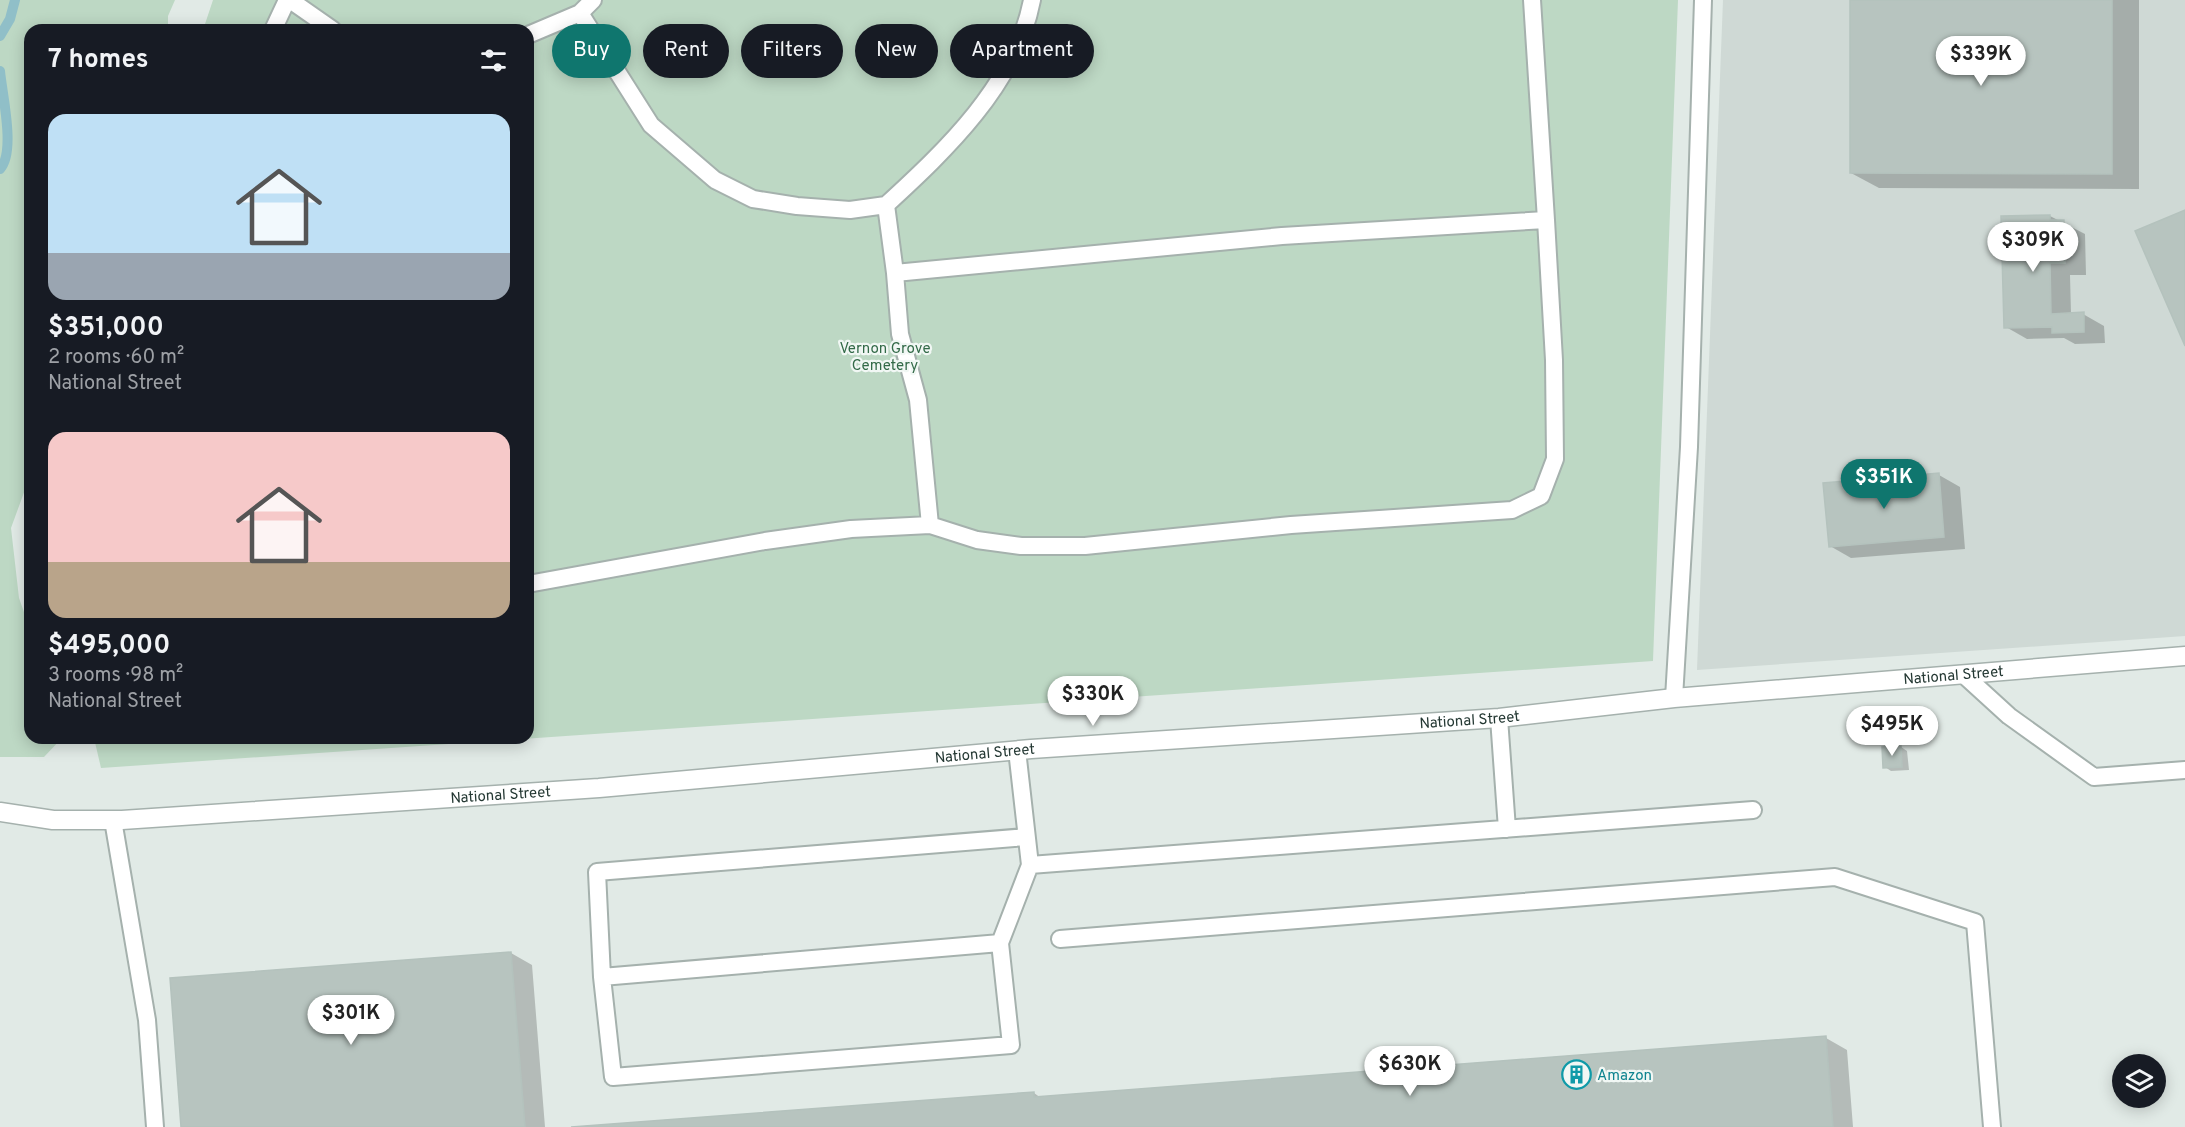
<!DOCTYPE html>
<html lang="en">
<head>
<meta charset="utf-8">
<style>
	body { margin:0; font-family:Overpass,sans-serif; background:#20242c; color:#f1f3f6; height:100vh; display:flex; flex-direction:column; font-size:22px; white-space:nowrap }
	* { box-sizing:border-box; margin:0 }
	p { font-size:20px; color:#9ea1a6 }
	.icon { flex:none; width:33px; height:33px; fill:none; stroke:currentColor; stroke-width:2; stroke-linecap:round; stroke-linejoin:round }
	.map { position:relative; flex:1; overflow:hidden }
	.sheet { position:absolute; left:24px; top:24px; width:510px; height:720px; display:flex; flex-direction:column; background:#171b24; border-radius:18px; box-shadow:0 3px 15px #0003 }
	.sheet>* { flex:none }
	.hud { position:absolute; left:552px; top:24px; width:570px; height:54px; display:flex; gap:12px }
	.fabs { position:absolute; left:2112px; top:1054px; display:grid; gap:12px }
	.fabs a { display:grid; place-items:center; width:54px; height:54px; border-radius:50%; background:#171b24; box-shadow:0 3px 15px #0003; font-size:30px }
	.price { position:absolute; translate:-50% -51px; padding:0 14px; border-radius:21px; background:#fff; color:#222; font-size:20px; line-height:39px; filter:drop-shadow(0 2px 3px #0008) }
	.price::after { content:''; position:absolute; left:50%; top:36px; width:18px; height:14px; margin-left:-9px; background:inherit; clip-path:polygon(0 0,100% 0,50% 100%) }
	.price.selected { background:#0f766e; color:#fff }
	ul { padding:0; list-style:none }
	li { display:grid; align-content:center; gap:12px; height:318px; padding:0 24px }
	li span { display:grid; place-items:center; height:186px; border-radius:18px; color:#555 }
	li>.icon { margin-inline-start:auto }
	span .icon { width:108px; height:108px; fill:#fffc; stroke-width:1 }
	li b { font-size:26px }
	h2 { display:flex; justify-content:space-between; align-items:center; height:72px; padding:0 24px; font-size:26px }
	.tag { padding:0 21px; border-radius:27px; background:#171b24; box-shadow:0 3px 15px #0003; font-size:21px; line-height:54px }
	.tag.selected { background:#0f766e; color:#fff }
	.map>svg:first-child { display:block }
	.built { fill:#cfd9d5 }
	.green { fill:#bdd8c4 }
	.shadow { fill:#0003 }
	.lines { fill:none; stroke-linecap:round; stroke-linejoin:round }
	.stream { stroke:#90bfc8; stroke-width:10 }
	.building { fill:#b7c4bf; stroke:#b4c2bd; stroke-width:1.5 }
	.lane-casing { stroke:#a5b1ad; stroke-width:20 }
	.street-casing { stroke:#a5b1ad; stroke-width:21 }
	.lane { stroke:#fff; stroke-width:16 }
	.street { stroke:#fff; stroke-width:18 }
	.labels { text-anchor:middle; stroke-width:4.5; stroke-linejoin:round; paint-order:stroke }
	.park-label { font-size:15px; fill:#336a48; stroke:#f1f7f4 }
	.street-label { font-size:15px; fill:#243833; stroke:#f1f7f4 }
	.culture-label { font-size:15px; fill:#0d838f; stroke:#f1f7f4; text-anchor:start }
</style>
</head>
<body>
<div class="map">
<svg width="2185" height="1127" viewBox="0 0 2185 1127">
	<rect width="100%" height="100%" fill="#e1eae6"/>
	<path class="built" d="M1723 0H2185V636L1697 670Z"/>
	<path class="green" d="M0 0H175L168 16V30H30V476L11 528 19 598 30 629V738H62L44 757H0Z
		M213 0H1678L1653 661 101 768 94 738H528V30H203Z"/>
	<path class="shadow" d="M1852 0H2139V189L1879 188 1851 173Z
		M2050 216 2085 234 2086 275H2070L2071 314H2083L2104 326 2105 343 2075 344 2064 338 2027 339 2006 327Z
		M1939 475 1960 487 1965 549 1851 558 1830 546Z
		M1901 747 1907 751 1909 770 1891 771 1885 767Z
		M511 953 532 965 545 1127H183Z
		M1826 1038 1847 1050 1853 1127H592L1034 1093 1041 1098Z"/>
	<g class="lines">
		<path class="stream" d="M0 36 10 19 15 0
			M0 71C2 94 16 152 0 169"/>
	</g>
	<path class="building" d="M1850 0H2112V174L1850 173Z
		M2185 210V346L2135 231Z
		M2050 215V220H2064L2065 263H2050L2051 314 2084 312V332L2052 333V327L2004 328 2001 216Z
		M1939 473 1944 537 1829 547 1823 483Z
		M1901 746 1902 767 1883 768 1882 747Z
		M511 952 525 1127H181L170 978Z
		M1826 1036 1833 1127H571L1034 1092V1097Z"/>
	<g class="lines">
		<defs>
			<path id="lane" d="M290 0 333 30
				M1532 0 1546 220
				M273 30 287 0
				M528 35 580 13
				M886 205C946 150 1016 84 1032 0
				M895 273 900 334 918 400 930 525
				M528 584 765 541 851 529 930 525 977 540 1021 546H1085L1291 525 1512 510 1541 496 1555 459 1554 360 1546 220 1282 236 895 273 886 205 850 210 797 206 753 199 715 180 651 125 580 13 593 0
				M1964 675 2009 716 2094 777 2185 770
				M1674 698 1689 447 1703 0
				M1499 718 1507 829
				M1017 750 1030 865 1000 943 1011 1045 613 1077 602 977 597 872 1026 837
				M113 820 147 1020 155 1127
				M1030 865 1753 810
				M1060 939 1835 877 1975 922 1992 1127
				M602 977 1000 943"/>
			<g id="street">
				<path id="s1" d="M0 812 53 820H122L599 788 1031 749 1499 718 1674 698 2185 656"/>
			</g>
		</defs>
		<use href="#lane" class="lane-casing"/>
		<use href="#street" class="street-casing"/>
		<use href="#lane" class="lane"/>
		<use href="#street" class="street"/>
	</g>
	<defs>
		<symbol id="building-ring" viewBox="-11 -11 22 22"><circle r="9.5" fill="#f1f7f4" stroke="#0f9aa8" stroke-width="1.5"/><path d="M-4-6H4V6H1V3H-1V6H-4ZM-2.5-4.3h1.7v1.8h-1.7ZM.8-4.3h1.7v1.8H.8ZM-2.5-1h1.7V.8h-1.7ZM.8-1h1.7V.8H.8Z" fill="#0f9aa8"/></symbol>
	</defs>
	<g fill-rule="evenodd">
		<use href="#building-ring" x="1560" y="1058" width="33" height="33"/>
	</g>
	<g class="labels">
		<g class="park-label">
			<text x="885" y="353">Vernon Grove<tspan x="885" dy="17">Cemetery</tspan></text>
		</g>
		<g class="street-label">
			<text dy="5" stroke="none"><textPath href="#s1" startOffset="1960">National Street</textPath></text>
			<text dy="5" stroke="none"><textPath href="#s1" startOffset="1474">National Street</textPath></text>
			<text dy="5" stroke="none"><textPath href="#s1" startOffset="988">National Street</textPath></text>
			<text dy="5" stroke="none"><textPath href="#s1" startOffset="502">National Street</textPath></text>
		</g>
		<g class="culture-label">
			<text x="1597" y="1080">Amazon</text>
		</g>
	</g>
</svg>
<div class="fabs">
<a><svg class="icon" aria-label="layers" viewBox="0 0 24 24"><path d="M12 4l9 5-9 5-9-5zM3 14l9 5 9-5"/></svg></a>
</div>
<b class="price" style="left:1981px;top:87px">$339K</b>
<b class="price" style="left:2033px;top:273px">$309K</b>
<b class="price selected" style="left:1884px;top:510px">$351K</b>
<b class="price" style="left:1093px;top:727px">$330K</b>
<b class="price" style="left:1892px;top:757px">$495K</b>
<b class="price" style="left:351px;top:1046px">$301K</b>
<b class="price" style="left:1410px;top:1097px">$630K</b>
<div class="hud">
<a class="tag selected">Buy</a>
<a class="tag">Rent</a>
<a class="tag">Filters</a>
<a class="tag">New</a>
<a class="tag">Apartment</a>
</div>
<section class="sheet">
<h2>7 homes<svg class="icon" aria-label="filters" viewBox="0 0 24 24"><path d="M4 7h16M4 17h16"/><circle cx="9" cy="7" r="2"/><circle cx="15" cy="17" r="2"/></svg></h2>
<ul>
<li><span style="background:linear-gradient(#bfe0f5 75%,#9aa5b1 0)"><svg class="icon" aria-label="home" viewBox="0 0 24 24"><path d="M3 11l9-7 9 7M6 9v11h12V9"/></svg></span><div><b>$351,000</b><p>2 rooms · 60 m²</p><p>National Street</p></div></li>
<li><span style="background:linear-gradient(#f6c9c9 70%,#b9a48a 0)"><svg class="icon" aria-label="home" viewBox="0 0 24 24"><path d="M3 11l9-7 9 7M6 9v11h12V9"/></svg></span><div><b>$495,000</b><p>3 rooms · 98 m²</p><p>National Street</p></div></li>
</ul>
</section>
</div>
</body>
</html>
